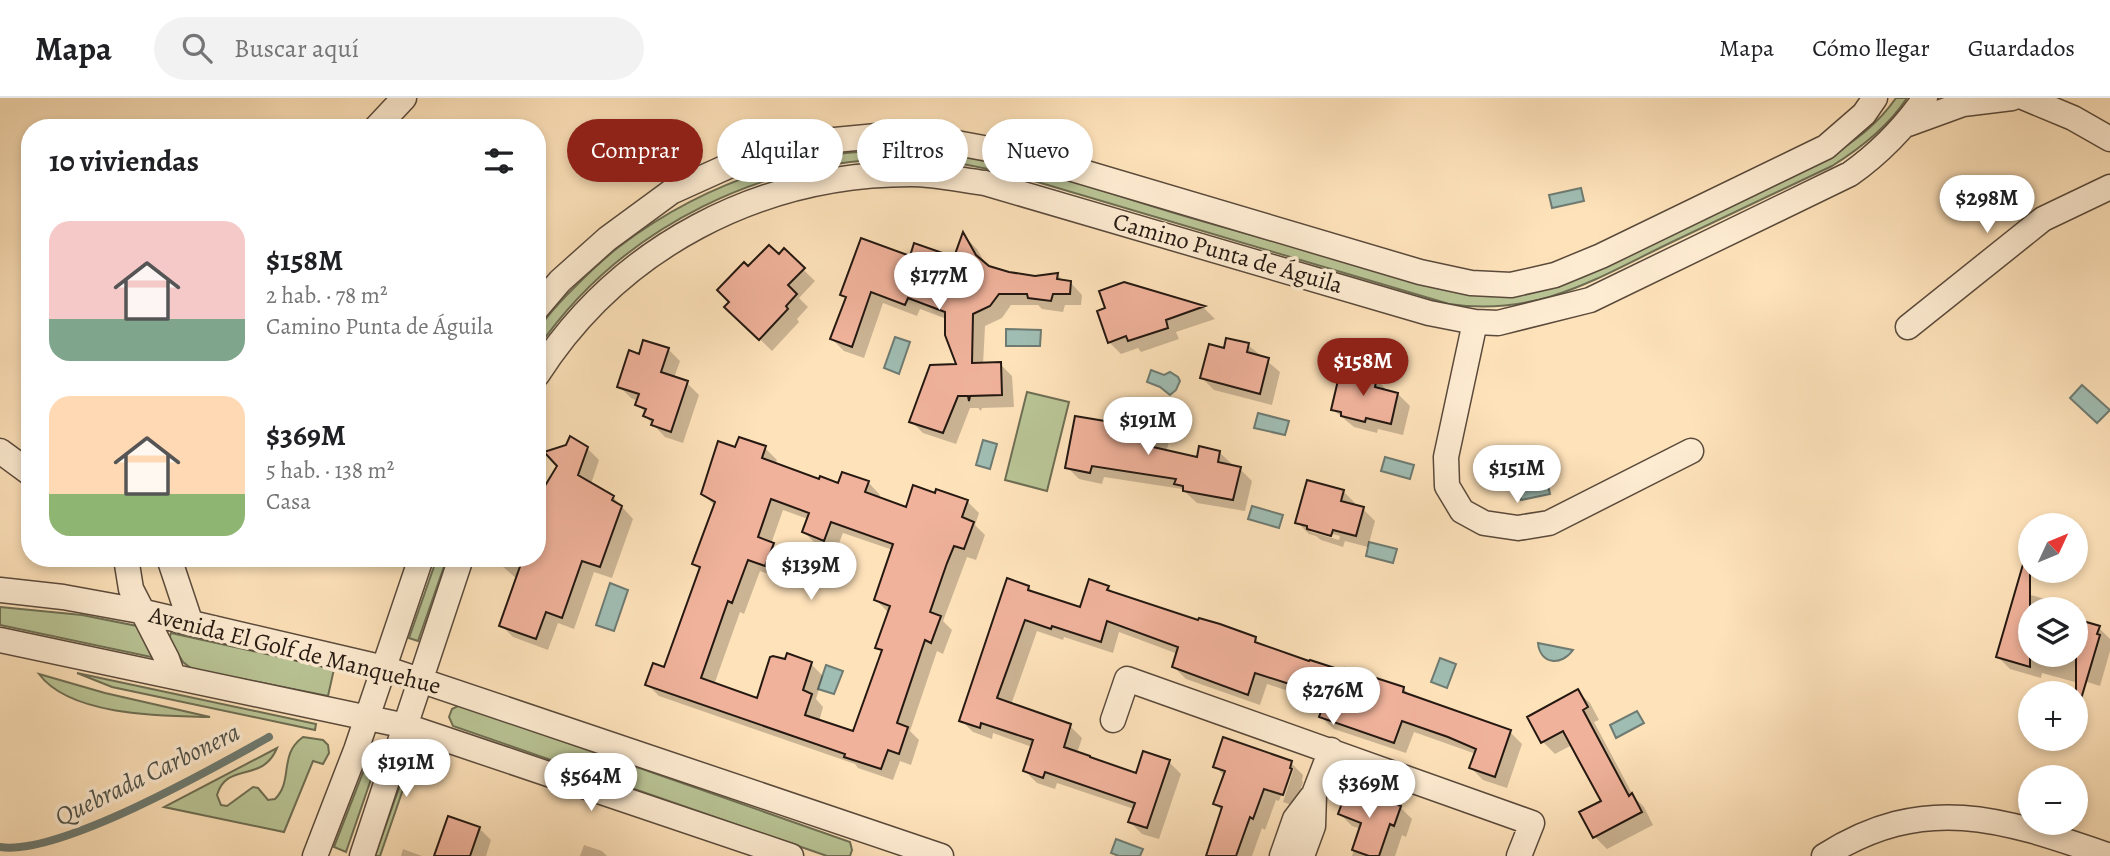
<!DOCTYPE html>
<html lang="es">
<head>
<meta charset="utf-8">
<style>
	body { margin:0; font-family:Alegreya,serif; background:#f2f2f2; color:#202124; height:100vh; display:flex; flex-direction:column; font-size:26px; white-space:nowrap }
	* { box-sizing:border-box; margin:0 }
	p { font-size:23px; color:#757577 }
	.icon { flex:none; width:38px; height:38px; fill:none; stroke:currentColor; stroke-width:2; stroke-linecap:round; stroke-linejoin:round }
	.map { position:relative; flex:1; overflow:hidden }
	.details { position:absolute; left:21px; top:21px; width:525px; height:448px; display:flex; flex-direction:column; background:#fff; border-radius:28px; box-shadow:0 4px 10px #0003 }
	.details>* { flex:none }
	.hud { position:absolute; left:567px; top:21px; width:665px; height:63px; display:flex; gap:14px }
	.needle { width:46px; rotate:46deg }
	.fabs { position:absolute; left:2018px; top:415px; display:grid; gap:14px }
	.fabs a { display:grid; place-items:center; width:70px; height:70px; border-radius:50%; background:#fff; box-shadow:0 4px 10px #0003; font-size:35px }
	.price { position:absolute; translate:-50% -60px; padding:0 16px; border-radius:24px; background:#fff; color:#222; font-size:23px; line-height:46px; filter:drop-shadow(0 2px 4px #0008) }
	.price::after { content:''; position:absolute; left:50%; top:42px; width:21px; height:16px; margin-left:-10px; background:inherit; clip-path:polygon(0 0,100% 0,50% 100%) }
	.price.selected { background:#8f2418; color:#fff }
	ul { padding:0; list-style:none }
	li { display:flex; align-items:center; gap:21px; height:175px; padding:0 28px }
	li span { display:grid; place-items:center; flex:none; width:196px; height:140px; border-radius:21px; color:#555 }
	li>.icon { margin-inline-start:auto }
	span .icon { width:84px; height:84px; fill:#fffc; stroke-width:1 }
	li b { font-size:30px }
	h2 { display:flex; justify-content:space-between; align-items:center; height:84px; padding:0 28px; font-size:30px }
	.pill { padding:0 24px; border-radius:32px; background:#fff; box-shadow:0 4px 10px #0003; font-size:24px; line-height:63px }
	.pill.selected { background:#8f2418; color:#fff }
	header { display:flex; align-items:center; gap:42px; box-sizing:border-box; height:98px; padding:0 35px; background:#fff; border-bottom:2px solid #e0e0e0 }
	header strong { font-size:33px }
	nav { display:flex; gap:38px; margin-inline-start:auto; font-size:24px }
	.search { width:490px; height:63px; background:#f2f2f2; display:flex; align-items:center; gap:18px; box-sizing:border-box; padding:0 24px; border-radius:38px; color:#757577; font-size:26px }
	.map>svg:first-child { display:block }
	.green { fill:#b9c495; stroke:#6e6e53; stroke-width:2 }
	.water { fill:#a0bdb3; stroke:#6e7b72; stroke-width:2 }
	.shadow { fill:#0003; fill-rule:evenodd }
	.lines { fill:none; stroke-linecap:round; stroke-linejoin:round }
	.stream { stroke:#6e7b72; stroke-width:8 }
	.building { fill:#f0b29b; stroke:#241811; stroke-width:2; fill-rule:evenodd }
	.minor-casing { stroke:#5a4a3b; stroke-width:27 }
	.minor { stroke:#feecd2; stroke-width:24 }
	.labels { text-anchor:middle; stroke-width:7; stroke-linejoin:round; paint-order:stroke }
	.street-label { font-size:24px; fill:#241811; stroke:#feecd2 }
	.water-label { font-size:26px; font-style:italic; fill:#4f524a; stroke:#feecd2 }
</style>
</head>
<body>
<header>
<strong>Mapa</strong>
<div class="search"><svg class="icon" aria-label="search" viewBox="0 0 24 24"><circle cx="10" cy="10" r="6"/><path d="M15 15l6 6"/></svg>Buscar aquí</div>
<nav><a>Mapa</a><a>Cómo llegar</a><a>Guardados</a></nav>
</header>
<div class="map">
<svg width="2110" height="758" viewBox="0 0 2110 758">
	<rect width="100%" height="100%" fill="#fee2ba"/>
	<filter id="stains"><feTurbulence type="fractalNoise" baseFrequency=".00286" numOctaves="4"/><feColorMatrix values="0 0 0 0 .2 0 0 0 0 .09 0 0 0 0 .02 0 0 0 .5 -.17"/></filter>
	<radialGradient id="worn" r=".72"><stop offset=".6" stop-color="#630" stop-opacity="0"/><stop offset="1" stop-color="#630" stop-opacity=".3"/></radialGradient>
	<path class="green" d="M1896 0H1907C1888 29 1861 50 1832 68 1778 94 1725 119 1672 144 1595 181 1538 219 1449 206L1007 75C978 69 948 62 917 61 768 57 622 128 537 251 537 247 536 240 537 236 542 217 603 161 620 148 730 65 869 32 1004 64 1060 77 1116 98 1171 114 1259 140 1347 163 1435 189 1486 202 1515 201 1565 185L1829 59C1855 43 1878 26 1896 0Z
		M1027 294 1069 304 1047 393 1005 382Z
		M437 460H447L418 543 409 540Z
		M0 509 82 517 142 529 154 556 151 559 0 527Z
		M171 535 334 571 328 598 192 571 183 564 169 541Z
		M77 575 316 626 315 632 112 589Z
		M39 576 105 595 210 619C162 618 70 618 39 576Z
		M460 607 850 744 852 752 850 758H827L453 628 449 619 452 611Z
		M303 639 323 642 328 647 329 655 323 666 313 663 284 734 164 709 277 650C262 686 227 663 217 697L221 707 227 708 253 689 258 690 268 702 275 701C294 682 278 657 303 639Z
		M369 659 378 661 346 754 334 749Z
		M406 670 410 671 380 758H375Z"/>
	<path class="water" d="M1581 90 1584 103 1552 110 1549 97Z
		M1006 231 1041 232 1040 248H1006Z
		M895 239 910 244 899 276 884 270Z
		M1151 272 1164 277 1170 274 1178 279 1180 283 1176 292 1170 297 1160 289 1147 284Z
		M2082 287 2110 312 2097 325 2070 300Z
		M1258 315 1289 323 1285 337 1254 330Z
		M983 342 997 346 990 371 976 367Z
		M1385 359 1414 367 1410 381 1381 373Z
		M1547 383 1550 396 1521 402 1518 389Z
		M1252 408 1283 417 1279 430 1248 421Z
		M1369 444 1397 451 1393 465 1366 458Z
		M610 485 628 492 614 533 596 527Z
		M1538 545 1573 552C1562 568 1540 567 1538 545Z
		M1440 560 1456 566 1447 590 1431 584Z
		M826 567 843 573 834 596 818 591Z
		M1637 613 1644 625 1616 640 1610 627Z
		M1116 741 1143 751 1140 758H1119L1111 755Z"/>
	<path class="shadow" d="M965 139 977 151 986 167 1009 176 1035 180 1058 177 1064 184H1070L1082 197 1081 207H1065L1063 214 1042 211 1038 207H1011L1002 220 985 228 983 267 1000 266 1012 278 1014 309 982 310 981 313 978 310H970L956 346 923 335 911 323 958 268 947 221 920 211 917 218 883 205 864 260 844 253 832 241 847 201 842 197 911 160 955 162Z
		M784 153 815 183 799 200 808 209 797 221 799 224 772 253 727 209 748 170 779 158Z
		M1124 186 1204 210 1215 221 1176 234 1179 241 1141 254 1138 250 1121 256 1109 244 1107 211Z
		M1248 247 1280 274 1272 307 1214 292 1202 280 1225 252Z
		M668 251 680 263 674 280 687 285 699 297 683 345 665 339 645 318 646 315 637 306 638 303 631 300 619 288 640 258Z
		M1376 280 1388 294 1398 296 1410 308 1403 337 1378 331 1377 335 1354 329 1332 311Z
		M1125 328H1158L1170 340 1166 354 1198 361 1219 354 1232 366 1231 369 1240 371 1252 383 1245 413 1197 405 1182 391 1104 379 1102 386 1079 381 1067 369Z
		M587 350 599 362 591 386 613 399 633 421 612 480 594 474 574 531 558 525 548 552 513 539 501 527 517 481 501 467 503 460H537Z
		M765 350 777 362 775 367 820 383 839 387 868 384 880 397 878 401 907 411 936 397 967 403 979 415 975 427 985 437 976 462 967 459 943 523 952 532 943 556 937 553 910 633 919 642 911 667 900 663 893 682 858 670 855 666 659 598 647 586 665 571 701 472 694 466 715 408 703 396 736 351ZM783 412 808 421 804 434 816 446 836 453 843 435 893 452 876 502 888 514 877 549 883 555 854 635 819 624 823 609 816 601 823 578 811 566 758 603 714 587 740 514 744 516 760 473 777 479 785 459 771 446Z
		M1343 393 1355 405 1354 408 1363 411 1375 423 1368 449 1345 443 1343 449 1321 442 1316 438 1309 436 1297 424ZM1306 429 1340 438 1339 442 1311 434Z
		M1028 489 1035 496 1081 511 1108 489 1115 497 1255 541 1263 549 1310 566 1404 591 1412 600 1510 634 1522 646 1507 690 1483 682 1471 670 1476 656 1462 651 1414 634 1406 655 1334 631 1321 619 1326 605 1267 586 1260 607 1186 581 1174 569 1178 556 1119 534 1113 555 1064 539 1063 542 1037 533 1011 607 1070 628 1082 640 1077 655 1137 678 1169 664 1181 676 1159 741 1142 736 1130 724 1134 711 1057 685 1055 691 1037 685 1025 673 1032 649 993 635 992 641 973 634 961 622Z
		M2017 493 2048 502 2057 511H2030V556H2076V523L2099 530 2110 541V553L2100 588 2084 583 2082 586 2042 575 2041 580 2010 571 1998 559Z
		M1578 594 1590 605 1599 622 1594 624 1634 699 1644 709 1653 727 1607 751 1595 739 1582 715 1603 704 1572 647 1555 656 1543 644 1529 620Z
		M1291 665 1303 677 1302 683 1303 684 1295 708 1283 704 1294 670H1291L1279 703 1276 702 1265 732 1262 730 1252 758H1208L1223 713 1215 706 1225 679 1215 668Z
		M1400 709 1412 721 1406 739 1402 737 1395 758H1352L1361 731 1352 728 1340 716Z
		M479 730 491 742 486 758H433L436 749Z
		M584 747 602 753 607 758H580Z
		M403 751 422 758H401Z"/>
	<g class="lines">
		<path class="stream" d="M0 749C59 758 214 670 269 639"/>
	</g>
	<path class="building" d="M963 134 976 157 989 168 1009 174 1035 178 1058 175 1057 181 1071 183 1070 196H1053L1051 203 1028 200 1027 196H999L990 208 973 216 972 265 1001 264 1002 297 970 298 969 303 968 298H958L943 335 909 324 930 267 956 266 945 237V214L908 200 905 207 871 194 852 249 830 241 846 199 840 197 861 140 910 158 914 145 954 159Z
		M769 147 779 156 784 150 805 170 788 187 797 196 786 208 788 211 759 242 724 209 729 204 717 192 744 164 748 168Z
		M1124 184 1205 208 1166 222 1168 230 1128 243 1126 238 1108 245 1097 213 1105 210 1099 193Z
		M1226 240 1249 245 1247 254 1269 260 1260 296 1200 280 1209 246 1224 250Z
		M643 242 669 250 661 274 688 283 671 334 651 327 653 322 643 318 646 311 635 307 639 296 617 289 629 252 639 256Z
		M1344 270 1377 279 1375 289 1398 295 1391 326 1366 320 1365 324 1341 318V314L1331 312 1339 278 1342 279Z
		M1075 318 1123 326 1124 320 1159 326 1153 349 1197 359 1199 348 1220 353 1218 364 1241 369 1233 402 1183 393V388L1174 386 1176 381 1092 368 1090 375 1065 370Z
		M570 338 588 349 578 377 614 398 612 402 622 408 600 469 582 463 562 520 546 514 536 541 499 528 523 460H537V401L557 368 544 354 566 347Z
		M739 339 766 348 762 360 819 381 820 378 838 385 842 374 869 383 865 394 906 409 913 387 935 395 936 391 968 402 962 419 974 424 964 451 954 448 947 465 930 514 941 518 931 545 925 542 897 625 908 629 899 656 888 652 881 671 844 659 845 656 645 587 653 565 664 569 700 469 692 466 715 404 701 396 718 343 735 349ZM771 401 809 415 802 434 824 443 831 424 893 446 874 502 890 508 875 550 882 552 853 633 805 617 812 596 803 592 812 564 787 555 785 561 773 558 770 559 757 600 701 580 728 503 732 505 748 462 765 468 774 445 758 439Z
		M1307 382 1344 392 1341 403 1364 409 1356 438 1333 432 1331 438 1307 431V428L1295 425Z
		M2024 463H2030V569L1996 559Z
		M1007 480 1029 488 1028 492 1080 509 1089 481 1109 488 1107 492 1198 522 1199 520 1220 526 1256 539 1255 544 1309 563 1310 562 1344 573 1345 570 1404 589 1403 594 1511 632 1495 679 1469 670 1476 651 1448 639 1402 623 1394 645 1319 619 1327 598 1255 575 1248 597 1172 569 1178 549 1107 523 1101 544 1052 528 1051 531 1025 522 997 600 1071 626 1064 649 1090 658V659L1136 675 1143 653 1170 662 1147 730 1128 724 1135 705 1045 674 1043 680 1023 673 1033 642 981 625 980 630 959 623Z
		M2076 521 2100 528 2097 536 2100 537 2081 601 2076 600Z
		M1578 591 1588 609 1583 612 1629 698 1632 695 1642 714 1593 740 1579 714 1601 703 1578 661 1563 633 1541 645 1527 619Z
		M1223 639 1292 663 1290 670 1292 671 1283 697 1264 691 1253 721 1250 719 1236 758H1206L1222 709 1213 706 1225 673 1213 669Z
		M1348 689 1401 708 1394 728 1390 726 1379 758H1369L1352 752 1361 725 1338 716Z
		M448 718 480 729 470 758H434Z"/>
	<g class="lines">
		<defs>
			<path id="minor" d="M2025 0 2073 20 2110 41
				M1908 26 1963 6 2012 0
				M376 30 404 0
				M537 210 560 183 607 141 671 94 733 66 803 45 877 38 951 44 1032 59 1420 174 1471 185 1511 187 1555 177 1601 158 1826 49 1864 16 1875 0
				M1475 224 1446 359 1447 388 1462 413 1484 425 1518 430 1549 425 1691 353
				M1908 229 2043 121 2110 89
				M537 277C619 149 759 76 911 76 935 76 961 82 985 85L1429 215 1475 224 1498 225 1590 202 1850 76C1881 54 1904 30 1925 0
				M0 353 30 375
				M126 460 131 491 167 561 173 578
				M169 460 190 523
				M0 492 63 499 140 513 384 570 941 758
				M0 542 406 628 791 758
				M1113 622 1127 581 1532 725 1519 758
				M315 758 356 652 421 460
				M362 758 461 460
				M1282 758 1295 721 1314 696 1331 652
				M1302 758 1313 728 1314 696
				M1824 758C1926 693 2005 722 2110 758"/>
		</defs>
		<use href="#minor" class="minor-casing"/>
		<use href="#minor" class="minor"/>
	</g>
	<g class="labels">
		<g class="street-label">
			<text transform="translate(1228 155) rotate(16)" y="8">Camino Punta de Águila</text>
			<text transform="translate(295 552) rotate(14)" y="8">Avenida El Golf de Manquehue</text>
		</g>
		<g class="water-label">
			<text transform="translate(147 676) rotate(-26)" y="9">Quebrada Carbonera</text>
		</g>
	</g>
	<rect width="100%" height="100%" filter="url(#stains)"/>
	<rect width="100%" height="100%" fill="url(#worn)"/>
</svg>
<div class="fabs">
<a><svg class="needle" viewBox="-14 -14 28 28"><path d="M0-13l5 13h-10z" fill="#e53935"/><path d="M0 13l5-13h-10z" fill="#757577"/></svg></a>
<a><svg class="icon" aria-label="layers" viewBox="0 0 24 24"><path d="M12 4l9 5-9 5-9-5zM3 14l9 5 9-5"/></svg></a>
<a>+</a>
<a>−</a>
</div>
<b class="price" style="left:1987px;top:137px">$298M</b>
<b class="price" style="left:939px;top:214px">$177M</b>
<b class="price selected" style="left:1363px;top:300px">$158M</b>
<b class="price" style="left:1148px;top:359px">$191M</b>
<b class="price" style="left:1517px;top:407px">$151M</b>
<b class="price" style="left:811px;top:504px">$139M</b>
<b class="price" style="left:1333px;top:629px">$276M</b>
<b class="price" style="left:406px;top:701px">$191M</b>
<b class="price" style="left:591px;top:715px">$564M</b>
<b class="price" style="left:1369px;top:722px">$369M</b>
<div class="hud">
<a class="pill selected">Comprar</a>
<a class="pill">Alquilar</a>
<a class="pill">Filtros</a>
<a class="pill">Nuevo</a>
</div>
<section class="details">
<h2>10 viviendas<svg class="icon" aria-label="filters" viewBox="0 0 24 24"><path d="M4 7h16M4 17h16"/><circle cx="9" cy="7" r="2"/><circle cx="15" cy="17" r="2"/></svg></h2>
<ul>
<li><span style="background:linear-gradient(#f6c9c9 70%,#7fa58c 0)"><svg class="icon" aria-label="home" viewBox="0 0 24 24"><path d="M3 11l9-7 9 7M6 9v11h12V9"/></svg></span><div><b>$158M</b><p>2 hab. · 78 m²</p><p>Camino Punta de Águila</p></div></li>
<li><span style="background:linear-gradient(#ffd9b3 70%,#8fb573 0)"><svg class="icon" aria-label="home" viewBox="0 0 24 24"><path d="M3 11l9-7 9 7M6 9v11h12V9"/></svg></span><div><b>$369M</b><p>5 hab. · 138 m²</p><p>Casa</p></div></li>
</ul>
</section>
</div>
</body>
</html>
